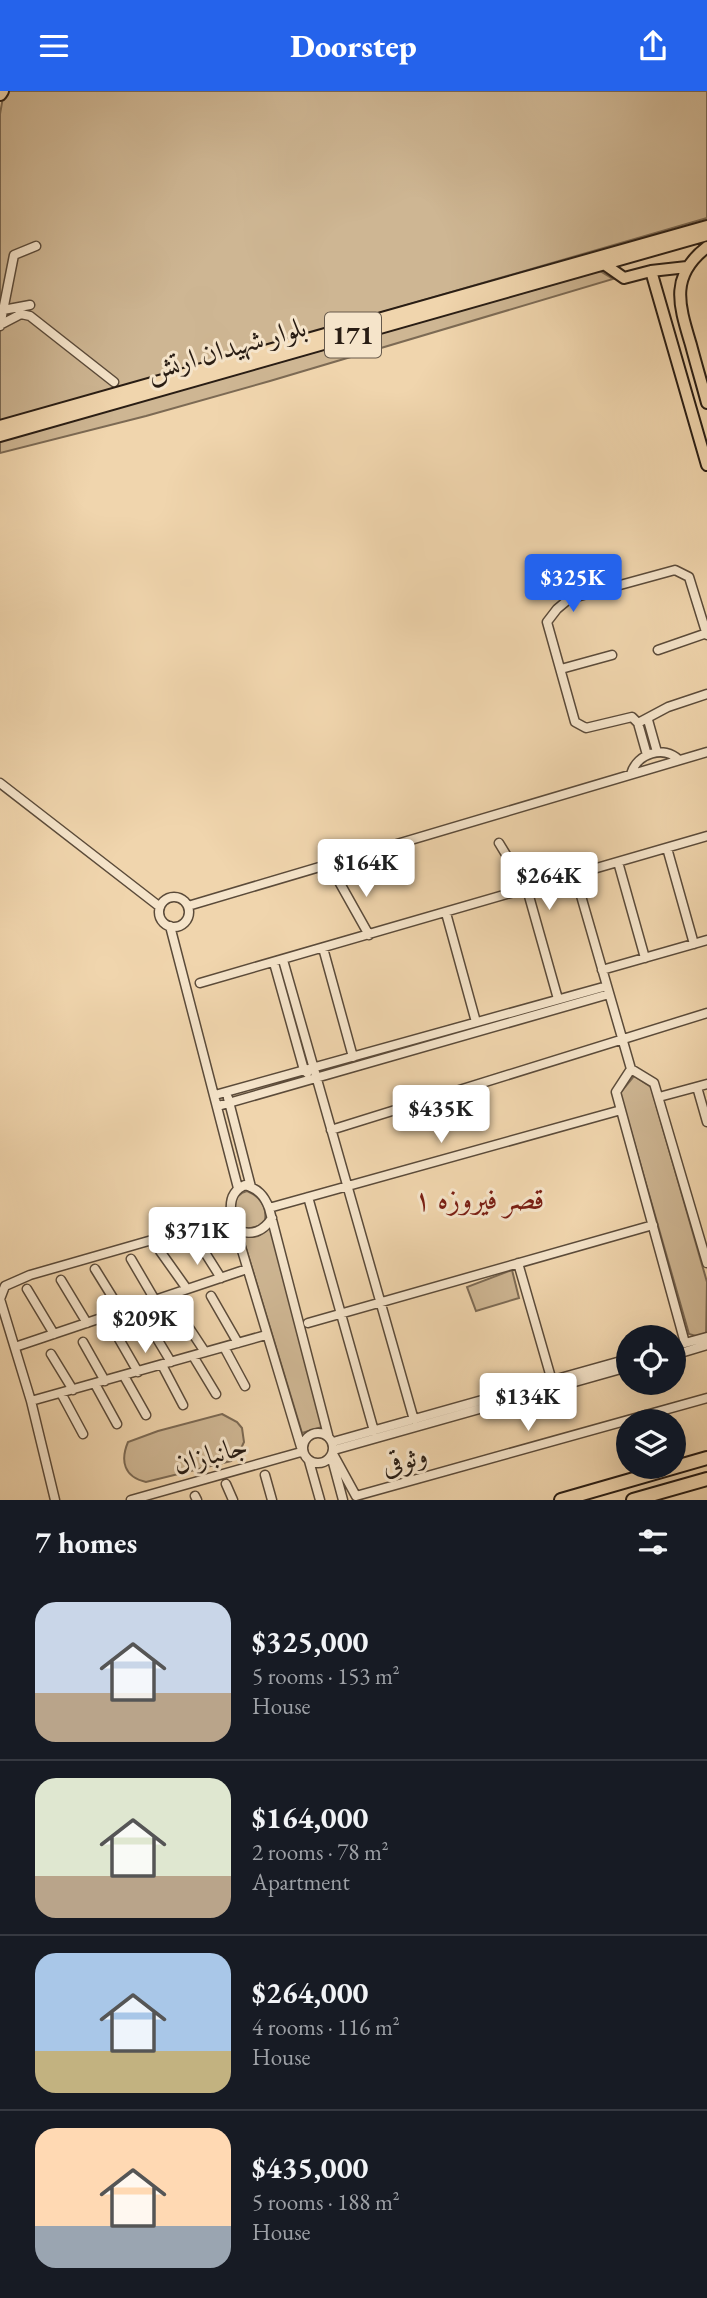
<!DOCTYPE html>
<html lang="en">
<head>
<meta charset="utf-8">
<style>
	body { margin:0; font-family:"EB Garamond",Amiri,serif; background:#242831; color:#f1f3f6; height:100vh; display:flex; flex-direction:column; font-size:26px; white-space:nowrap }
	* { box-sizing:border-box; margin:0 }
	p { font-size:23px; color:#9ea1a6 }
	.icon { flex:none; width:38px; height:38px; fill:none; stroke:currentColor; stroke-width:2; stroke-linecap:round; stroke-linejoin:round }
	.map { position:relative; height:1409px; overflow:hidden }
	.panel { display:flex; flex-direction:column; background:#171b24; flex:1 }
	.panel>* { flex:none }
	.buttons { position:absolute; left:616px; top:1234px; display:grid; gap:14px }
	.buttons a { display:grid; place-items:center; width:70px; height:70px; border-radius:50%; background:#171b24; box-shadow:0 7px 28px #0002; font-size:35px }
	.price { position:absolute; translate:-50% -60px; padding:0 16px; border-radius:7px; background:#fff; color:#222; font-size:23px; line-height:46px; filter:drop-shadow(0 2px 4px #0008) }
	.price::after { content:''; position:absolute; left:50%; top:42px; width:21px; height:16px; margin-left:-10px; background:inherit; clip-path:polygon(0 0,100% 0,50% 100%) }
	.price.selected { background:#2563eb; color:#fff }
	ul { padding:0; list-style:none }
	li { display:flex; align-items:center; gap:21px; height:175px; padding:0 35px }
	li+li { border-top:2px solid #363941 }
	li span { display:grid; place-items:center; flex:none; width:196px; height:140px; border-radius:21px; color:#555 }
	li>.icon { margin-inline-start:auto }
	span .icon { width:84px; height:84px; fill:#fffc; stroke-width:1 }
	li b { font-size:30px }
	h2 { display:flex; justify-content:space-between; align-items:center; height:84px; padding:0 35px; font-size:30px }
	header { display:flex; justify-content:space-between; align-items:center; height:91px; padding:0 35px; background:#2563eb; color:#fff; font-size:32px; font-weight:800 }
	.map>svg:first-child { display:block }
	.green { fill:#ceb693; stroke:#7c6a54; stroke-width:2 }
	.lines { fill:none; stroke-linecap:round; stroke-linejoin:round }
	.minor-casing { stroke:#5b4b3a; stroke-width:11 }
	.major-casing { stroke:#291d14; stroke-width:14 }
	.highway-casing { stroke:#291d14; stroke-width:16 }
	.minor { stroke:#f5e4ca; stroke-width:8 }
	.major { stroke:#f0d5ad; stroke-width:10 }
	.highway { stroke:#f0d5ad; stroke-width:12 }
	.labels { text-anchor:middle; stroke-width:6; stroke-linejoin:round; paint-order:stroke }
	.shield { fill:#f5e4ca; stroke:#66594b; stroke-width:2 }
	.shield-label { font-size:26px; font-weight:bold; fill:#291d14 }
	.street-label { font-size:28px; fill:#291d14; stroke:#f5e4ca }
	.neighbourhood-label { font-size:30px; fill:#7a1f14; stroke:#f5e4ca }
</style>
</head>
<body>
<header><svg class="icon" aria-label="menu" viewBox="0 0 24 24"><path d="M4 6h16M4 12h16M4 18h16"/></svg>Doorstep<svg class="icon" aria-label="share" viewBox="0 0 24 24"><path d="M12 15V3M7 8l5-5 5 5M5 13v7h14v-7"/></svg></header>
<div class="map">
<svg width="707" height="1409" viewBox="0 0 707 1409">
	<rect width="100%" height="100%" fill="#f0d5ad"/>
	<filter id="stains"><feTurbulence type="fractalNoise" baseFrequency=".00286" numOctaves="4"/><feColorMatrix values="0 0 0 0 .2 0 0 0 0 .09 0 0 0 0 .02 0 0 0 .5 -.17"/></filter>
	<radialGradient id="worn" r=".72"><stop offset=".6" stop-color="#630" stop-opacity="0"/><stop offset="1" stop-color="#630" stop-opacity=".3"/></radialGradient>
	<path class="green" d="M4 0H707V127L0 332V23Z
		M600 180 613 188 270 290 146 325 0 362V348L213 290Z
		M634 985 651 996 707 1191 706 1248 689 1243 620 1002Z
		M247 1100C261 1106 267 1115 265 1130L259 1135 246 1138 239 1135C235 1122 230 1104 247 1100Z
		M271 1135 322 1336 302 1342 242 1144C254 1149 263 1145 271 1135Z
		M512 1179 519 1207 476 1220 467 1196Z
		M222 1323 237 1331 242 1337 244 1351 238 1364 231 1370 146 1391C124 1386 120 1370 128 1351L158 1340Z"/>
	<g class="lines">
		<defs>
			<path id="minor" d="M3 219 30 214
				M0 234 21 223 30 225 114 291
				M0 235 14 164 36 155
				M707 544 689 486 675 479 569 508 557 518 547 531 575 631 586 637 632 626 638 632 668 616 707 603
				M658 559 707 542
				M561 578 612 564
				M648 629 657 661
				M638 632 647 664
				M631 683C637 662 664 654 679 669
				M0 692 160 816
				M499 752 527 798 558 908
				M667 757 694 853
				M618 771 645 867
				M575 784 631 978 654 992 707 1172
				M337 787 369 844
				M159 821a15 15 0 1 1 30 0a15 15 0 1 1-30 0Z
				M188 815 707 661
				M446 822 476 931
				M170 835 238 1097
				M323 857 353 966
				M283 869 414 1329
				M274 872 304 979 307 982
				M602 879 707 849
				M200 892 707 745
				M631 978 616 1001 685 1252
				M697 996 707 1031
				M215 1004 607 895
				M659 1006 707 993
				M228 1007 251 1096
				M218 1015 609 903
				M331 1039 707 922
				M308 1106 374 1340
				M269 1117 621 1019
				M235 1139C252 1145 263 1141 272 1127
				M197 1149 221 1187
				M160 1160 187 1198
				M131 1168 155 1209
				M518 1172 552 1290
				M95 1178 121 1220
				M61 1189 87 1232
				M27 1198 54 1243
				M211 1205 238 1252
				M178 1220 205 1261
				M147 1231 171 1271
				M308 1232 653 1134
				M115 1241 138 1281
				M83 1251 105 1290
				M674 1255 707 1246
				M15 1256 247 1178
				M224 1256 245 1295
				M51 1263 73 1299
				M674 1264 707 1254
				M193 1265 216 1303
				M162 1274 183 1314
				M124 1285 146 1324
				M95 1293 117 1333
				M61 1302 83 1343
				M31 1310 266 1244
				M303 1357a15 15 0 1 1 30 0a15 15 0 1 1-30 0Z
				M333 1351 628 1268
				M301 1356 232 1126C229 1112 231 1100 245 1094 258 1098 264 1104 269 1117L328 1344
				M334 1359 628 1276
				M333 1363 356 1405 707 1307
				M332 1368 343 1409
				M309 1370 320 1409
				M265 1384 272 1409
				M226 1393 233 1409
				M195 1405 197 1409
				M55 1409 31 1310 0 1208 5 1195 30 1184 232 1126
				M131 1409 301 1361"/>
			<path id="major" d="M707 156C669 185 679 214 691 254 696 273 702 293 707 312
				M604 173 624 187 651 180 687 176
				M651 180 707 374
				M0 335 707 135
				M0 345 707 144"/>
			<path id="highway" d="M0 3 2 0
				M561 1409 707 1367
				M633 1409 707 1388"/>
		</defs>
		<use href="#minor" class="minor-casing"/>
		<use href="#major" class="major-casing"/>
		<use href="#highway" class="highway-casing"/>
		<use href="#minor" class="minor"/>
		<use href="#major" class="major"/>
		<use href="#highway" class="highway"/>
	</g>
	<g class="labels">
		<rect class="shield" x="325" y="221.5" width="56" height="45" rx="5"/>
		<g class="shield-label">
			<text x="353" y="253">171</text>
		</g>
		<g class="street-label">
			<text transform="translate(226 257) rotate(-16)" y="10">بلوار شهیدان ارتش</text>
			<text transform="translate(210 1363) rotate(-16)" y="10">جانبازان</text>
			<text transform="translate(404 1368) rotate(-16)" y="10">وثوقی</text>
		</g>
		<g class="neighbourhood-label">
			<text x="479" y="1118">قصر فیروزه ۱</text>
		</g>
	</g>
	<rect width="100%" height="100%" filter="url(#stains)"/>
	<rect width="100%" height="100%" fill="url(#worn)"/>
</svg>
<div class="buttons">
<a><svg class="icon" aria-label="locate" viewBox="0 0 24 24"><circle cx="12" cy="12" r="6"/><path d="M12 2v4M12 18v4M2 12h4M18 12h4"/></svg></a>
<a><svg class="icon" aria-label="layers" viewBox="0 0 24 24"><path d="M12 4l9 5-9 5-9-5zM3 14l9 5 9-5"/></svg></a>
</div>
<b class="price selected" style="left:573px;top:523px">$325K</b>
<b class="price" style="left:366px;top:808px">$164K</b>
<b class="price" style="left:549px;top:821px">$264K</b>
<b class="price" style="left:441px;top:1054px">$435K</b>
<b class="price" style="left:197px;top:1176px">$371K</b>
<b class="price" style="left:145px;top:1264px">$209K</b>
<b class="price" style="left:528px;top:1342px">$134K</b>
</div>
<section class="panel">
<h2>7 homes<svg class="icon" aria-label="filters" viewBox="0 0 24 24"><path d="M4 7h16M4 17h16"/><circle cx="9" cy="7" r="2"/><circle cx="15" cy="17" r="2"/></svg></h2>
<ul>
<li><span style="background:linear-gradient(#c9d6e8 65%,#b9a48a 0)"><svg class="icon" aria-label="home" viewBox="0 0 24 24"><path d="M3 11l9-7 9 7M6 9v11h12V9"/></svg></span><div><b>$325,000</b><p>5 rooms · 153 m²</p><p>House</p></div></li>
<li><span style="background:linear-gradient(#dfe7d0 70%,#b9a48a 0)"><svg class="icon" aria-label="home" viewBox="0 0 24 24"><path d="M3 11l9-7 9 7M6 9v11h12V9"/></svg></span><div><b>$164,000</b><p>2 rooms · 78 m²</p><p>Apartment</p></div></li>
<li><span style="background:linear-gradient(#a9c7e8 70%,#c2b280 0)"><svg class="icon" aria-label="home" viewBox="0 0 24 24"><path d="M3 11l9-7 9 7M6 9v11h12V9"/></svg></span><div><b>$264,000</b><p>4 rooms · 116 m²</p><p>House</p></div></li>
<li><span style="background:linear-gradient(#ffd9b3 70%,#9aa5b1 0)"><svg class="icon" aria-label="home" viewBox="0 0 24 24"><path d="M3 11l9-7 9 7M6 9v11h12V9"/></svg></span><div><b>$435,000</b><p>5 rooms · 188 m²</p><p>House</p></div></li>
</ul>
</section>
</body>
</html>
